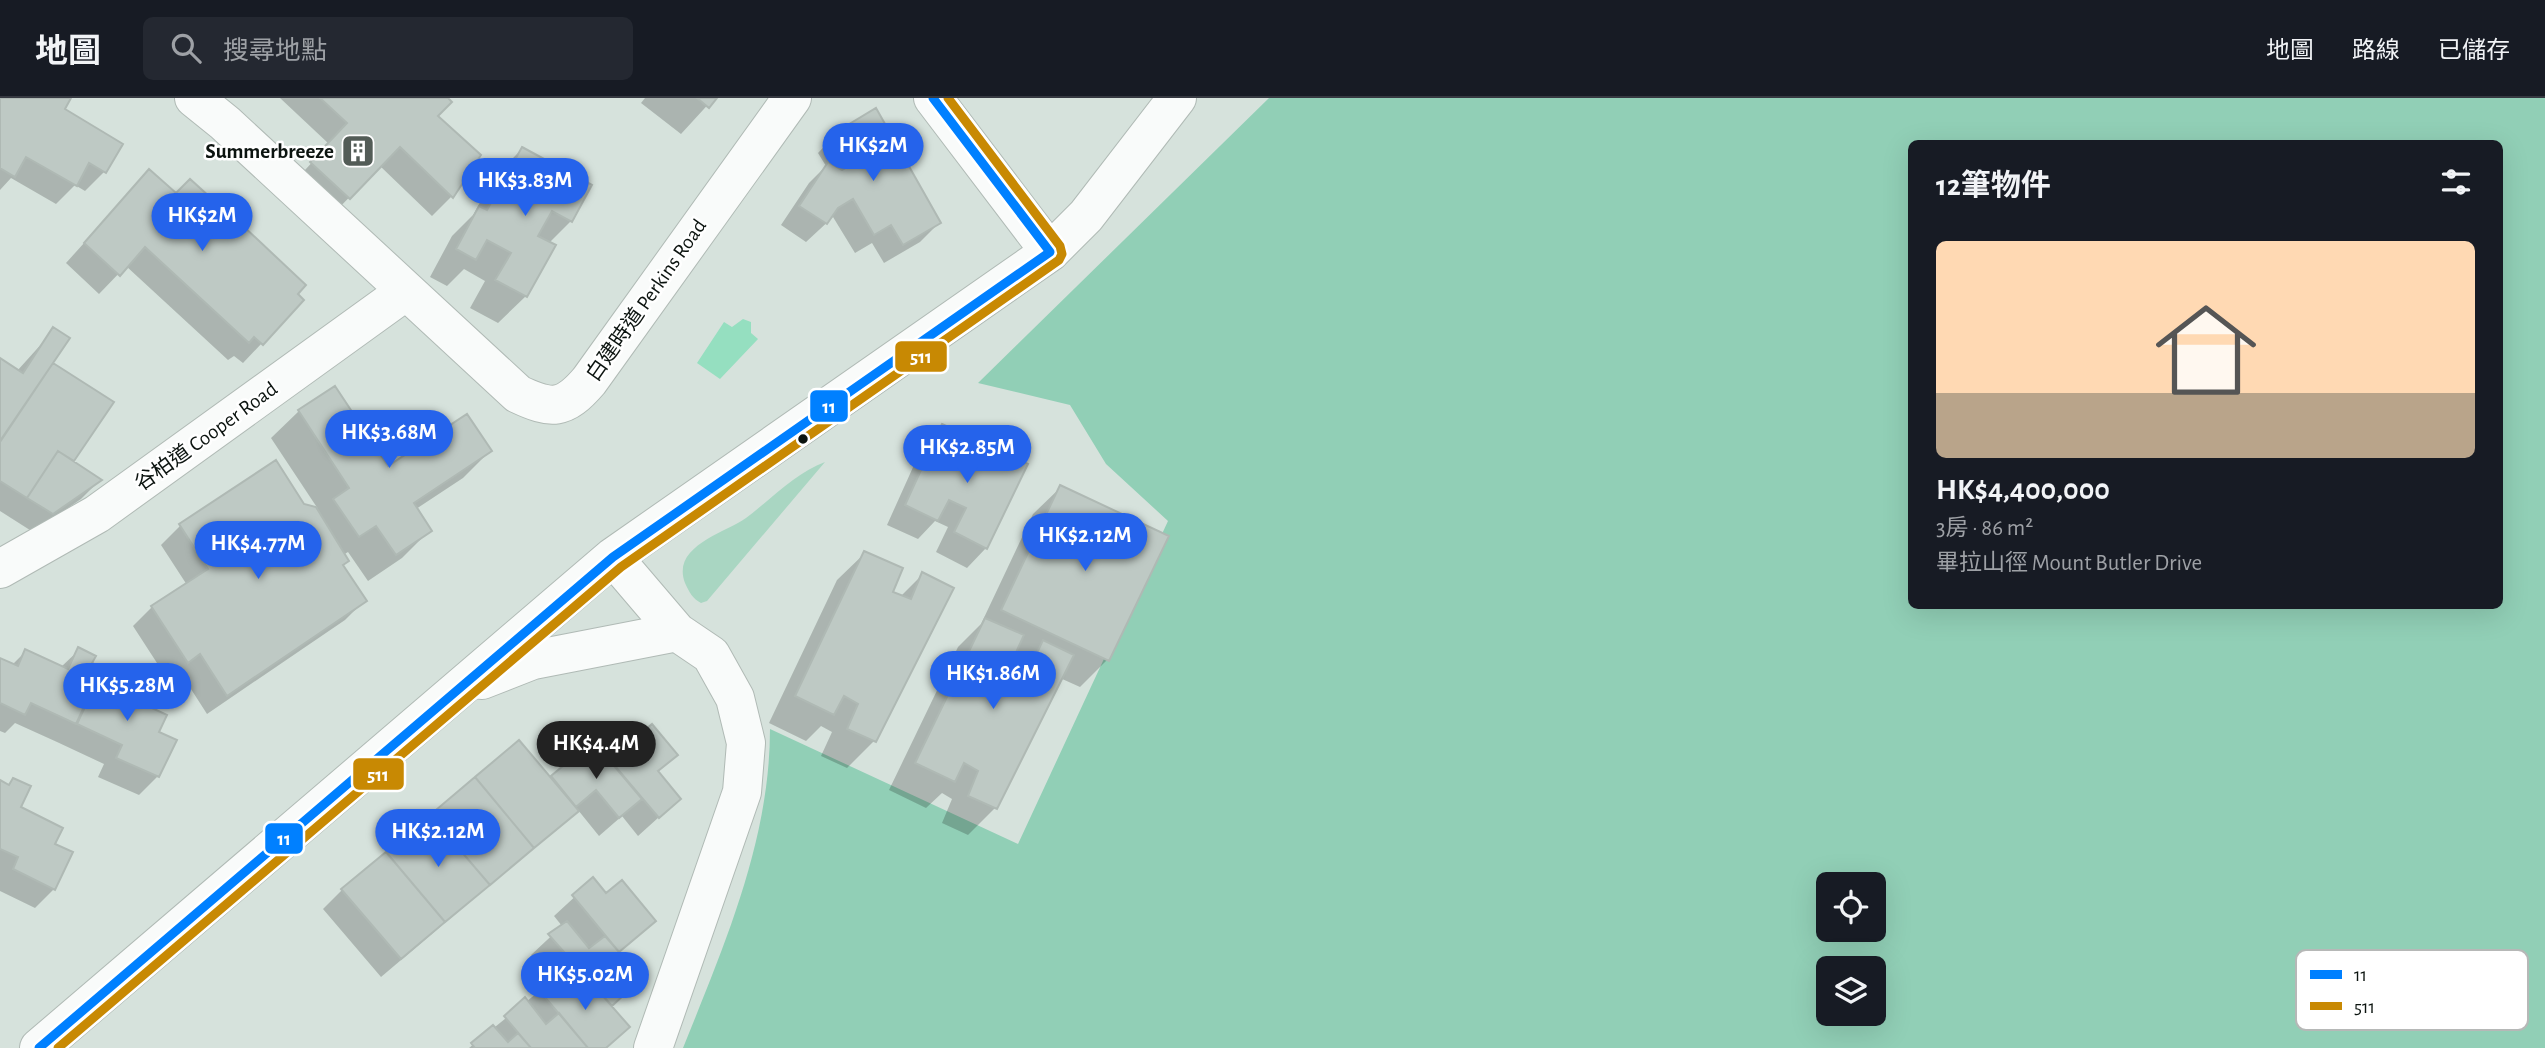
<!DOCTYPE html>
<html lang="zh-TW">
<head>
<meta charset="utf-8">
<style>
	body { margin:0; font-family:"Alegreya Sans","Noto Sans TC",sans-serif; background:#242831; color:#f1f3f6; height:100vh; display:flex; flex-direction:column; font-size:26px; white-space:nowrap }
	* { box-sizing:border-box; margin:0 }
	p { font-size:23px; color:#9ea1a6 }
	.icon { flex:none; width:38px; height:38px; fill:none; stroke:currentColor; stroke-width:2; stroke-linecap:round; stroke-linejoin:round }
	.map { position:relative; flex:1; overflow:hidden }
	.panel { position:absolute; left:1908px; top:42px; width:595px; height:469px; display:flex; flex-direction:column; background:#171b24; border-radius:10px; box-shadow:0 7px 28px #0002 }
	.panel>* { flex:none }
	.fabs { position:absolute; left:1816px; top:774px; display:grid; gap:14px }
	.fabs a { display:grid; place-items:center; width:70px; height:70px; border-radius:10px; background:#171b24; box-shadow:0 7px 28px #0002; font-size:35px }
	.price { position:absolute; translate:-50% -60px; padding:0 16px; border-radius:24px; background:#2563eb; color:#fff; font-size:23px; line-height:46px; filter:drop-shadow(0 2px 4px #0008) }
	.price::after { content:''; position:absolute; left:50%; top:42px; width:21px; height:16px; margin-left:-10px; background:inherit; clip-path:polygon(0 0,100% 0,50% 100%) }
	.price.selected { background:#222; color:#fff }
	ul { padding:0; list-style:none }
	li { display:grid; align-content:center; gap:14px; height:371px; padding:0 28px }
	li span { display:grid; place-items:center; height:217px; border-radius:10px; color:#555 }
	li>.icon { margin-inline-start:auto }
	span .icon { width:126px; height:126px; fill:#fffc; stroke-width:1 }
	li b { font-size:30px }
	h2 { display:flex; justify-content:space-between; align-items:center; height:84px; padding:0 28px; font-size:30px }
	header { display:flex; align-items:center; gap:42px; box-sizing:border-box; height:98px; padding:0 35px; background:#171b24; border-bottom:2px solid #363941 }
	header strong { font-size:33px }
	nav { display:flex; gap:38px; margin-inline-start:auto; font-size:24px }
	.search { width:490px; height:63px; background:#242831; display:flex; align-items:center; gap:18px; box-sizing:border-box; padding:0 24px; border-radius:10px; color:#9ea1a6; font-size:26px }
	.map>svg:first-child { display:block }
	.green { fill:#a9d6c2 }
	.forest { fill:#91cfb6; fill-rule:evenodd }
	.water { fill:#95dfc0 }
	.shadow { fill:#0003; fill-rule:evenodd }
	.building { fill:#bec9c4; stroke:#afb9b4; stroke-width:2 }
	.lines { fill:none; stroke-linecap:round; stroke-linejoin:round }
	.minor-casing { stroke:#b0bab5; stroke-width:40 }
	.minor { stroke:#f9fbfa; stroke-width:38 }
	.bus-1-casing { stroke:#fff; stroke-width:14 }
	.bus-2-casing { stroke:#fff; stroke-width:14 }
	.bus-1 { stroke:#0080ff; stroke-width:9 }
	.bus-2 { stroke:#c88903; stroke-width:9 }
	.bus-dot { fill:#0c1410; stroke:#fff; stroke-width:2.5 }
	.labels { text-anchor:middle; stroke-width:5; stroke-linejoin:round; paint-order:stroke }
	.poi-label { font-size:21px; font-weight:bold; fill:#0c1410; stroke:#fff; text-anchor:end }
	.street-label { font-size:21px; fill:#0c1410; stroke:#fff }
	.key { fill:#fff; stroke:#b6b8b7; stroke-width:2 }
	.key-label { font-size:19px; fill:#0c1410 }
	.line-badge { stroke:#fff; stroke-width:2.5 }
	.badge-label { font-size:19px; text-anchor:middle; font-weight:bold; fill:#fff }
</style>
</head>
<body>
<header>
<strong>地圖</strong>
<div class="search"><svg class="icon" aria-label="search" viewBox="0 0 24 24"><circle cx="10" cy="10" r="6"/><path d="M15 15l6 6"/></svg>搜尋地點</div>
<nav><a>地圖</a><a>路線</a><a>已儲存</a></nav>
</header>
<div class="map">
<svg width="2545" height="950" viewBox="0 0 2545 950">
	<rect width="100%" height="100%" fill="#d6e2dc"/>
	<path class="green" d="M825 364 707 503 701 505C693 501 689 494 685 485 671 448 725 435 746 420 770 402 797 374 825 364Z"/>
	<path class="forest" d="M1269 0H2545V950H683C724 848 770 743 770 631L1018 746 1168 423 1106 366 1070 307 978 285ZM1911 46H2499V508H1911ZM1829 786H1874V831H1829ZM1829 870H1874V915H1829Z"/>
	<path class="water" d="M743 221 751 224V235L758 241 720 281 697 265 724 224 732 229Z"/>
	<path class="shadow" d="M0 0H69L62 12 121 46 104 74 85 93 75 87 56 106 11 80 0 92Z
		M280 0H445L436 18 478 57 451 99 432 118 380 68 330 119 293 85 329 46Z
		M645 0H714L681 36 641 5Z
		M837 35 939 125 920 144 884 165 872 145 855 155 833 119 806 144 781 127 809 85 826 68 818 55Z
		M522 51 571 123 549 145 526 198 498 225 470 210 485 183 464 171 447 188 430 179 452 138 473 117 495 78Z
		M149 73 176 97 262 245 243 265 234 258 228 262 126 168 99 196 66 165Z
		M54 232 47 273 54 267 111 305 72 364 100 382 81 401 33 434 0 413V262L17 273Z
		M299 313 387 371 490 353 463 380 416 411 430 432 402 460 368 483 348 454 343 457 341 468 364 503 345 522 207 616 180 574 168 582 133 528 152 509 187 487 161 447 180 428 303 408 318 411 271 340Z
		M942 328 968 361 975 365 990 350 986 450 967 470 936 454 948 429 935 423 918 441 887 427 923 347Z
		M1061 389 1107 562 1080 589 1060 580 995 710 968 737 942 725 952 701 942 695 926 710 889 692 958 549 981 526 1033 416ZM1013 558 1024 563 1021 566 1011 562Z
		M865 455 890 495 900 499 922 477 874 643 847 670 821 658 832 634 821 628 806 643 769 625 837 482Z
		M79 552 90 566 111 576 117 569 122 598 156 635 158 678 139 697 98 679 104 666 57 644 15 625 5 635 0 633V562L12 567 26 553 61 569Z
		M652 629 676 657 657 675 679 701 638 738 622 718 599 738 578 712 381 879 323 811 342 792 550 681 593 646 609 665Z
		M13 682 18 710 52 747 54 791 35 810 0 793V685L7 688Z
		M593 782 606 798 653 822 618 855 621 899 610 909 627 929 606 950H469L553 882 531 857 562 828 554 818Z"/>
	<path class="building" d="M0 0H71L65 11 123 46 106 75 89 65 77 88 26 59 15 79 0 70Z
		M320 0H448L452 4 438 18 481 57 453 100 400 49 350 101 310 64 347 25Z
		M697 0H717L709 10Z
		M876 10 941 125 903 147 891 127 874 137 853 101 838 110 827 126 799 108 828 64 842 72 854 65 836 34Z
		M522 49 592 87 572 124 552 113 538 138 556 147 527 199 495 182 511 155 487 142 476 162 456 151 479 108 487 112Z
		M149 71 176 95 190 81 211 100 239 102 241 126 306 187 298 196 304 202 263 247 254 239 249 245 145 149 120 178 84 145Z
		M53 229 70 240 0 343V260L23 275Z
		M53 265 114 304 74 363 58 353 27 400 0 383V344Z
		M335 288 388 368 467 316 492 353 414 405 432 433 396 457 376 428 359 439 333 401 349 390 298 312Z
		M942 326 978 343 970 361 982 366 990 348 1028 366 987 451 954 434 966 410 949 402 938 423 905 407Z
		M58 353 102 382 53 416 27 400Z
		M276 362 304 406 316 409 349 463 343 467 367 503 227 598 200 556 188 565 151 508 208 471 179 426Z
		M1060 387 1169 438 1109 563 1001 512Z
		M864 453 903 470 893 494 911 501 922 474 954 490 876 644 847 631 858 606 844 598 834 617 795 598Z
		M985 520 1024 537 1013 561 1031 568 1043 542 1074 557 997 711 968 698 978 673 964 665 955 684 915 665Z
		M78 549 96 558 92 565 102 570 76 626 31 605 25 617 0 605V560L18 568 25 551 68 571Z
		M117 567 135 575 124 597 167 617 159 634 177 642 159 679 116 660 122 647 77 626 103 570 113 575Z
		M652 626 678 657 658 673 681 701 659 720 610 662Z
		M519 642 579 713 534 750 475 679Z
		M593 643 642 701 619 720 596 692 576 709 551 678Z
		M475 679 534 750 490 787 430 717Z
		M13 680 31 688 21 709 63 730 55 746 73 754 55 792 13 771 18 759 0 751V682L9 687Z
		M430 717 490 787 445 824 386 754Z
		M386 754 445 824 401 861 341 791Z
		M593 779 606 795 622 782 656 823 619 854 572 797Z
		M567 823 589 850 605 838 642 880 612 908 548 836Z
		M557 876 572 893 587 880 630 929 606 950H588L538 891Z
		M525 899 546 926 559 915 588 950H531L504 918Z
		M493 927 508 944 518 935 531 950H475L471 945Z"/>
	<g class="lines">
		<defs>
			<path id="minor" d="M194 0 225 25 518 296C552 312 564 312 589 283L792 0
				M933 0 1050 154
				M613 459 677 534 711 557 735 600 746 645 742 694 653 950
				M0 471 97 416 406 193
				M482 582 533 562 677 534
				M39 950 613 459 1050 154 1086 118 1177 0"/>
		</defs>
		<use href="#minor" class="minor-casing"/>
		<use href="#minor" class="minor"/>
		<defs>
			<path id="bus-1" d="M933 0 1050 154
				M39 950 613 459 1050 154"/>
			<path id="bus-2" d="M58 950 621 469 1059 162 1062 156 1060 148 948 0"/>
		</defs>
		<use href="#bus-1" class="bus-1-casing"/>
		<use href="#bus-2" class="bus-2-casing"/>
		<use href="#bus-1" class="bus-1"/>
		<use href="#bus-2" class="bus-2"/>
	</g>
	<defs>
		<symbol id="building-square" viewBox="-11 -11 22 22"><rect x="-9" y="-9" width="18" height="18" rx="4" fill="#535c57" stroke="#fff"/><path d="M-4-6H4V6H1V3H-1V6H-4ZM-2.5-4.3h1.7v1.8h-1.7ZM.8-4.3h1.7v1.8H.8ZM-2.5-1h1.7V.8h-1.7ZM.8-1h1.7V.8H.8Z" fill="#fff"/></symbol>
	</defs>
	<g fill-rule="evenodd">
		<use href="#building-square" x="339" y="34" width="38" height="38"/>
	</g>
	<circle class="bus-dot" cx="803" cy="341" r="6"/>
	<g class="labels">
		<g class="poi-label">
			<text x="334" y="60">Summerbreeze</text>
		</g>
		<g class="street-label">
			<text transform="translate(646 202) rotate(-55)" y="7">白建時道 Perkins Road</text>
			<text transform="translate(206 338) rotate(-36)" y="7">谷柏道 Cooper Road</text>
		</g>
	</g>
	<rect x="2296" y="852" width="232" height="80" rx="10" class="key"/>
	<rect x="2310" y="872" width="32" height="9" fill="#0080ff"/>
	<rect x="2310" y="904" width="32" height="8" fill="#c88903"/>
	<g class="key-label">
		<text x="2354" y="883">11</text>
		<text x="2354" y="915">511</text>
	</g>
	<g class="line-badge">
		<rect x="894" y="242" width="54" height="33" rx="7" fill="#c88903"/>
		<rect x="809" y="291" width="40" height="34" rx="7" fill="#0080ff"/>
		<rect x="352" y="659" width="53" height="34" rx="7" fill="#c88903"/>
		<rect x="264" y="724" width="40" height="33" rx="7" fill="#0080ff"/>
	</g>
	<g class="badge-label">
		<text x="921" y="265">511</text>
		<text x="829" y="315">11</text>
		<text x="378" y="683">511</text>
		<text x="284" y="747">11</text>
	</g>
</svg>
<div class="fabs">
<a><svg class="icon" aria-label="locate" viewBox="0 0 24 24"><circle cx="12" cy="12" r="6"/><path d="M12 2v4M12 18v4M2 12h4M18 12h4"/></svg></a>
<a><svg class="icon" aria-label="layers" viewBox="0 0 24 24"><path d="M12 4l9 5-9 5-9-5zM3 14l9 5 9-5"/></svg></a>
</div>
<b class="price" style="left:873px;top:85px">HK$2M</b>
<b class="price" style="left:525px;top:120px">HK$3.83M</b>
<b class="price" style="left:202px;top:155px">HK$2M</b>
<b class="price" style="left:389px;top:372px">HK$3.68M</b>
<b class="price" style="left:967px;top:387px">HK$2.85M</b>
<b class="price" style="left:1085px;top:475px">HK$2.12M</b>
<b class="price" style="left:258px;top:483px">HK$4.77M</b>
<b class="price" style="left:993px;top:613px">HK$1.86M</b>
<b class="price" style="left:127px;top:625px">HK$5.28M</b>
<b class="price selected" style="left:596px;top:683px">HK$4.4M</b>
<b class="price" style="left:438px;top:771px">HK$2.12M</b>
<b class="price" style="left:585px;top:914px">HK$5.02M</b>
<section class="panel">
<h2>12筆物件<svg class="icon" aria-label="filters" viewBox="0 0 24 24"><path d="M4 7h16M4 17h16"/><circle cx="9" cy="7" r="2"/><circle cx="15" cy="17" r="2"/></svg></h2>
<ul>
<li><span style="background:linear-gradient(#ffd9b3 70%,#b9a48a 0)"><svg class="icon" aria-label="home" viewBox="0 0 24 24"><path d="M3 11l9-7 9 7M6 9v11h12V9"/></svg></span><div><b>HK$4,400,000</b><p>3房 · 86 m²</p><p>畢拉山徑 Mount Butler Drive</p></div></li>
</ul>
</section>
</div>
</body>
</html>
